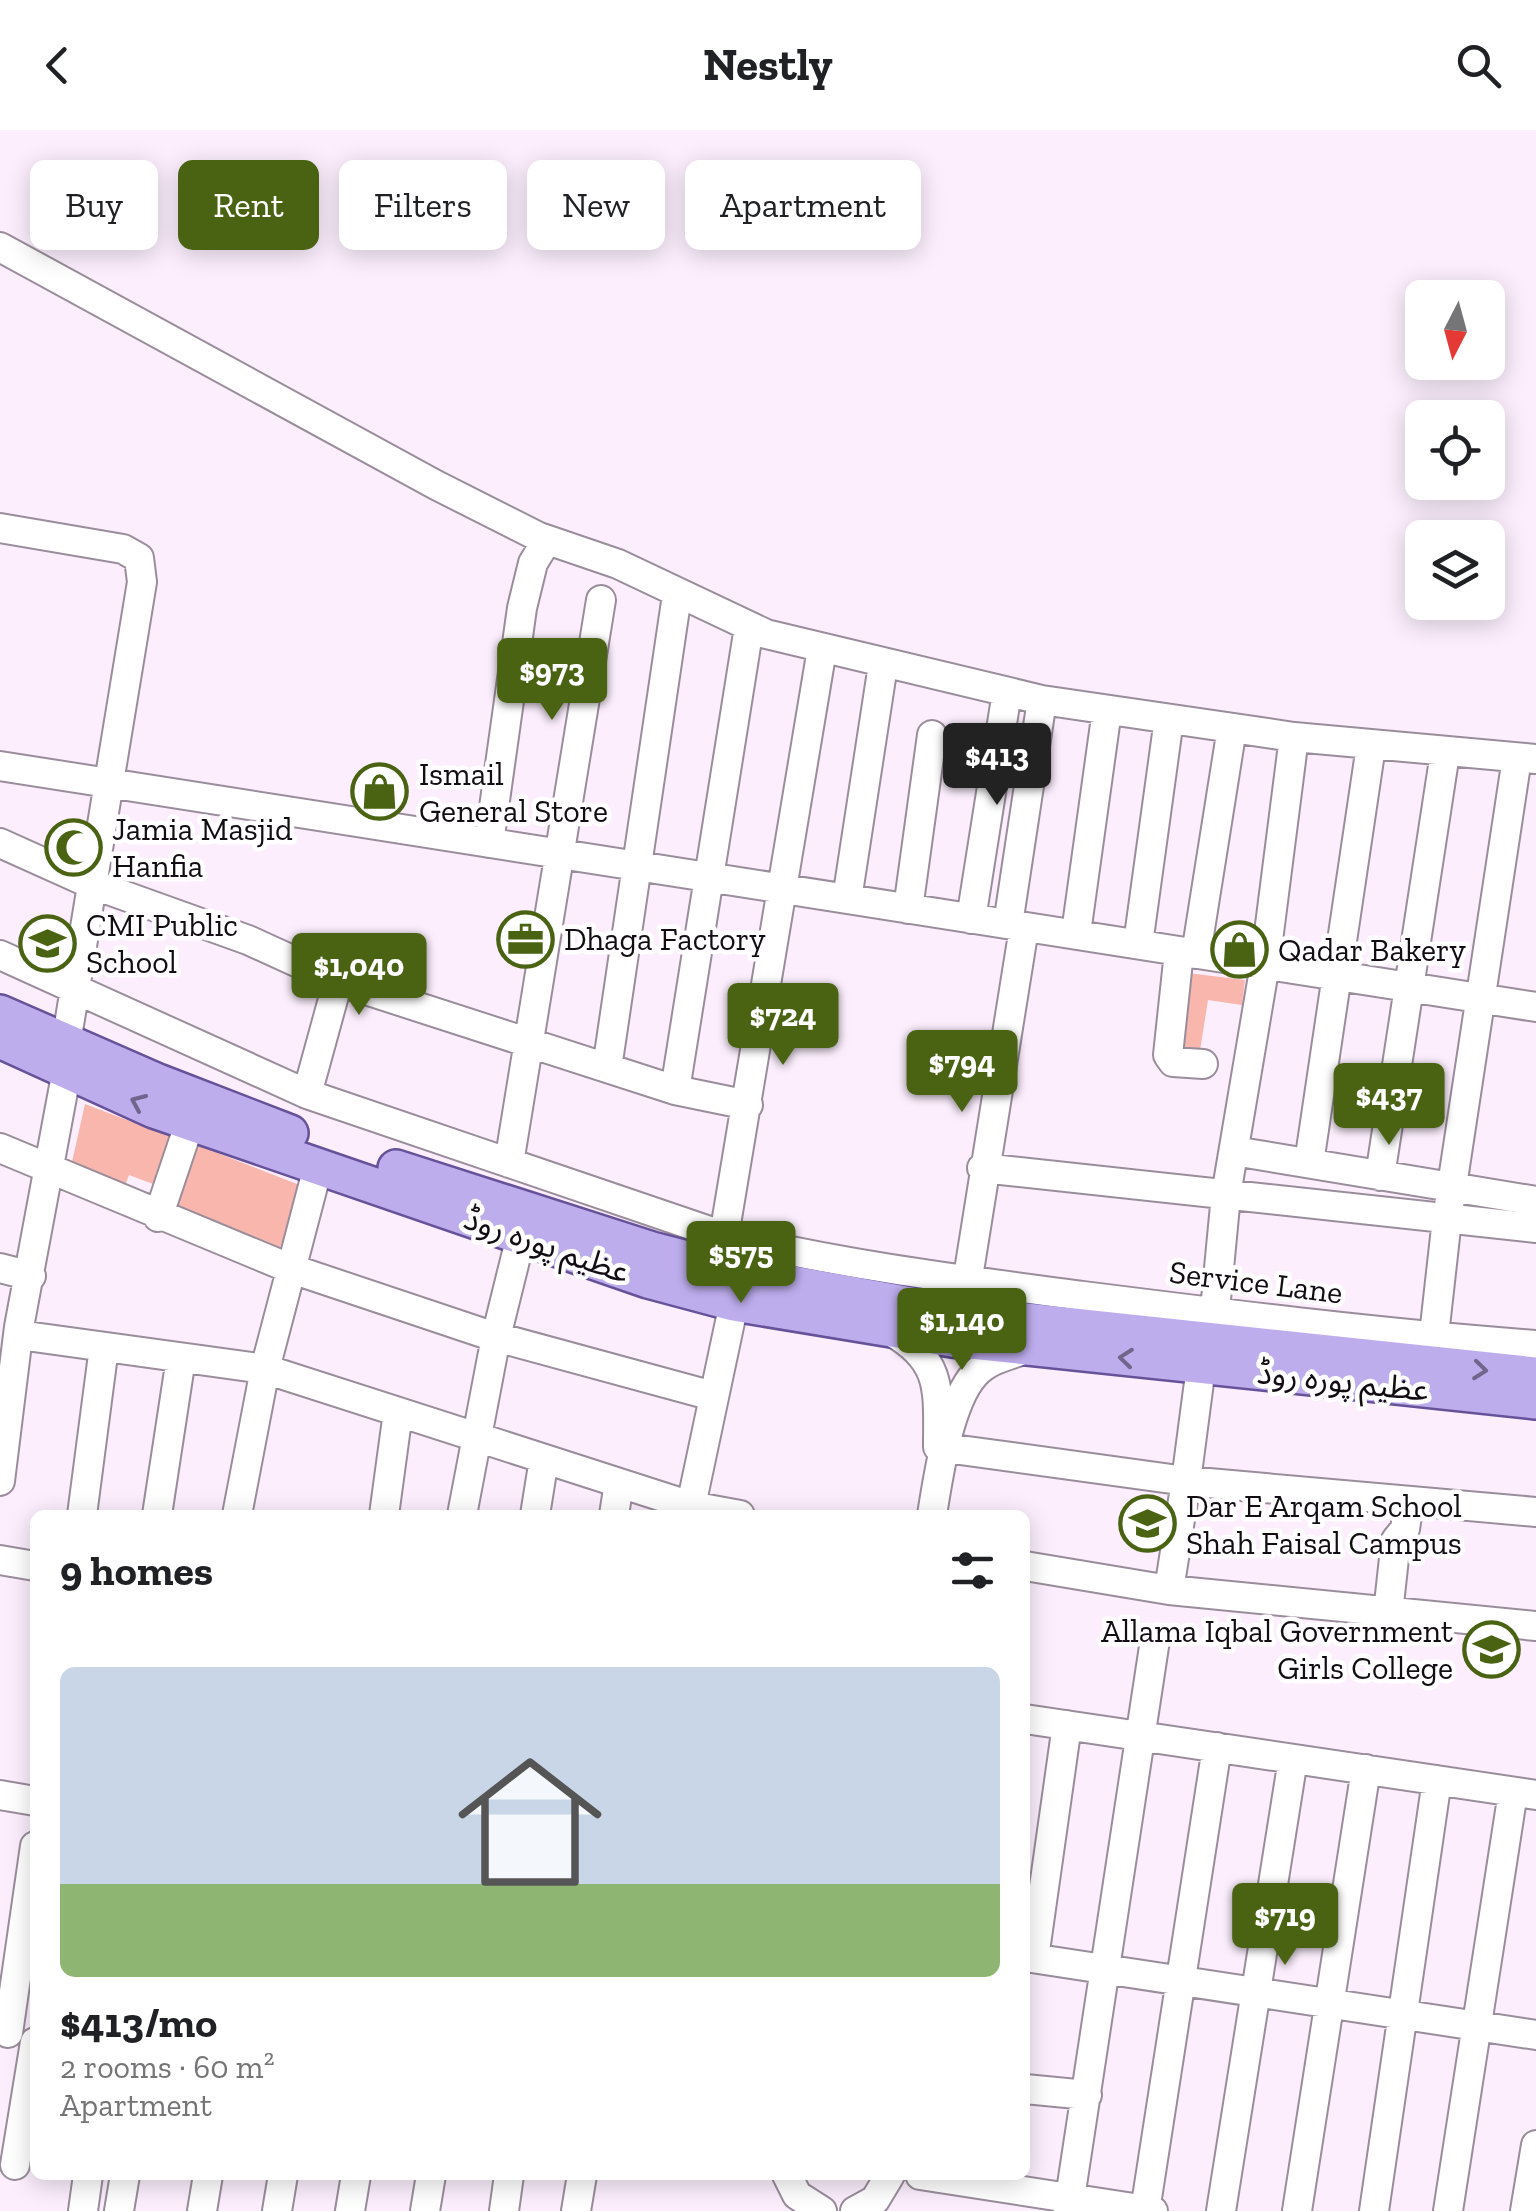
<!DOCTYPE html>
<html lang="en">
<head>
<meta charset="utf-8">
<style>
	body { margin:0; font-family:"Zilla Slab","Noto Sans Arabic",serif; background:#f6f6f6; color:#202124; height:100vh; display:flex; flex-direction:column; font-size:38px; white-space:nowrap }
	* { box-sizing:border-box; margin:0 }
	p { font-size:32px; color:#757577 }
	.icon { flex:none; width:55px; height:55px; fill:none; stroke:currentColor; stroke-width:2; stroke-linecap:round; stroke-linejoin:round }
	.map { position:relative; flex:1; overflow:hidden }
	.sheet { position:absolute; left:30px; top:1380px; width:1000px; height:670px; display:flex; flex-direction:column; background:#fff; border-radius:15px; box-shadow:0 5px 25px #0003 }
	.sheet>* { flex:none }
	.top-card { position:absolute; left:30px; top:30px; width:1000px; height:90px; display:flex; gap:20px }
	.needle { width:65px; rotate:186deg }
	.tools { position:absolute; left:1405px; top:150px; display:grid; gap:20px }
	.tools a { display:grid; place-items:center; width:100px; height:100px; border-radius:15px; background:#fff; box-shadow:0 5px 25px #0003; font-size:50px }
	.price { position:absolute; translate:-50% -85px; padding:0 22px; border-radius:10px; background:#4a6312; color:#fff; font-size:32px; line-height:65px; filter:drop-shadow(0 2px 5px #0008) }
	.price::after { content:''; position:absolute; left:50%; top:60px; width:30px; height:22px; margin-left:-15px; background:inherit; clip-path:polygon(0 0,100% 0,50% 100%) }
	.price.on { background:#222; color:#fff }
	ul { padding:0; list-style:none }
	li { display:grid; align-content:center; gap:20px; height:530px; padding:0 30px }
	li+li { border-top:2px solid #e0e0e0 }
	li span { display:grid; place-items:center; height:310px; border-radius:15px; color:#555 }
	li>.icon { margin-inline-start:auto }
	span .icon { width:180px; height:180px; fill:#fffc; stroke-width:1 }
	li b { font-size:42px }
	h2 { display:flex; justify-content:space-between; align-items:center; height:120px; padding:0 30px; font-size:42px }
	.tag { padding:0 35px; border-radius:15px; background:#fff; box-shadow:0 5px 25px #0003; font-size:35px; line-height:90px }
	.tag.on { background:#4a6312; color:#fff }
	header { display:flex; justify-content:space-between; align-items:center; height:130px; padding:0 30px; background:#fff; font-size:45px; font-weight:800 }
	.map>svg:first-child { display:block }
	.green { fill:#f8b6ac }
	.lines { fill:none; stroke-linecap:round; stroke-linejoin:round }
	.minor-casing { stroke:#9a8d9b; stroke-width:32 }
	.major-casing { stroke:#655299; stroke-width:40 }
	.minor { stroke:#fff; stroke-width:28 }
	.major { stroke:#bdaded; stroke-width:35 }
	.oneway { stroke:#70658a }
	.labels { text-anchor:middle; stroke-width:9; stroke-linejoin:round; paint-order:stroke }
	.poi-label { font-size:32px; fill:#120d12; stroke:#fff; text-anchor:start }
	.street-label { font-size:32px; fill:#120d12; stroke:#fff }
</style>
</head>
<body>
<header><svg class="icon" aria-label="back" viewBox="0 0 24 24"><path d="M15 5l-7 7 7 7"/></svg>Nestly<svg class="icon" aria-label="search" viewBox="0 0 24 24"><circle cx="10" cy="10" r="6"/><path d="M15 15l6 6"/></svg></header>
<div class="map">
<svg width="1536" height="2081" viewBox="0 0 1536 2081">
	<rect width="100%" height="100%" fill="#fceefd"/>
	<path class="green" d="M1188 843 1245 850 1242 875 1208 870 1199 927 1177 925Z
		M85 974 169 1006 153 1054 129 1045 122 1063 70 1041Z
		M194 1014 302 1056 277 1126 171 1086Z"/>
	<g class="lines">
		<defs>
			<path id="minor" d="M0 117 436 355 539 407 618 434 766 504 1042 570 1294 607 1536 629
				M0 398 123 419 139 428 142 452 66 913
				M0 636 1536 877
				M0 713 89 753 248 810 338 851 675 960 748 975
				M489 713 522 478 533 433 547 410
				M847 769 883 535
				M908 779 932 605
				M971 789 1007 562
				M1008 794 1042 570
				M1076 803 1107 580
				M1138 814 1169 589
				M1179 822 1168 925 1173 932 1203 934
				M1196 824 1232 598
				M0 825 307 964 724 1106C842 1135 963 1150 1083 1166 1234 1185 1385 1204 1536 1215
				M607 938 677 465
				M675 960 749 497
				M307 964 338 851
				M0 1018 289 1138 489 1205 713 1266
				M1234 1021 1536 1071
				M509 1033 601 470
				M1309 1033 1371 616
				M982 1038 1536 1098
				M1380 1046 1445 623
				M158 1087 190 992
				M724 1106 822 519
				M0 1138 31 1146
				M965 1166 1024 798
				M1213 1201 1226 1065 1265 834 1294 607
				M892 1202C943 1231 938 1262 938 1315
				M19 1205 265 1239 691 1376 740 1385
				M1432 1223 1447 1089 1517 628
				M1201 1237 1186 1351 1536 1382
				M938 1317 1186 1351 1169 1460
				M0 1351 19 1197 67 940
				M82 1385 104 1217
				M157 1385 181 1228
				M237 1385 265 1239 318 1037
				M384 1385 398 1282
				M462 1385 496 1207 521 1106
				M535 1385 544 1329
				M614 1385 619 1353
				M689 1385 734 1173
				M932 1385C938 1347 949 1272 975 1244 988 1230 1006 1226 1024 1220
				M0 1430 35 1436
				M1025 1436 1169 1460 1536 1496
				M1388 1483 1396 1410 1405 1399 1409 1372
				M1025 1589 1536 1665
				M0 1665 35 1671
				M1025 1827 1536 1905
				M1034 1828 1067 1595
				M8 1903 35 1716
				M1025 1959 1087 1965
				M15 2035 35 1912
				M787 2045 797 2065 822 2081
				M920 2045 1153 2081
				M83 2081 88 2045
				M119 2081 125 2045
				M202 2081 208 2045
				M277 2081 283 2045
				M350 2081 356 2045
				M425 2081 431 2045
				M504 2081 509 2045
				M576 2081 582 2045
				M855 2081 875 2070 890 2045
				M1068 2081 1155 1510
				M1145 2081 1217 1617
				M1221 2081 1293 1629
				M1297 2081 1366 1639
				M1374 2081 1437 1650
				M1448 2081 1513 1662
				M1525 2081 1536 2015"/>
			<path id="major" d="M0 883 158 952 290 1003
				M0 910 154 980 648 1150 734 1173 952 1209 1536 1271
				M396 1038 652 1120 760 1148 961 1184 1536 1245"/>
		</defs>
		<use href="#minor" class="minor-casing"/>
		<use href="#major" class="major-casing"/>
		<use href="#minor" class="minor"/>
		<use href="#major" class="major"/>
	</g>
	<defs><path id="oneway-chevron" d="M-2-3.5L2.5 0L-2 3.5" fill="none" stroke-width="1.6" stroke-linecap="round" stroke-linejoin="round" transform="scale(2.5)"/></defs>
	<g class="oneway">
		<use href="#oneway-chevron" transform="translate(138 972) rotate(-156)"/>
		<use href="#oneway-chevron" transform="translate(1126 1228) rotate(-174)"/>
		<use href="#oneway-chevron" transform="translate(1480 1240) rotate(6)"/>
	</g>
	<defs>
		<symbol id="shop-ring" viewBox="-11 -11 22 22"><circle r="9.5" fill="#fff" stroke="#4a6312" stroke-width="1.5"/><path d="M-5-2.5h2.3a2.7 3.5 0 0 1 5.4 0H5L5.5 6h-11ZM-1.5-2.5h3a1.5 2.3 0 0 0-3 0Z" fill="#4a6312"/></symbol>
		<symbol id="mosque-ring" viewBox="-11 -11 22 22"><circle r="9.5" fill="#fff" stroke="#4a6312" stroke-width="1.5"/><path d="M3.5-4.9A6 6 0 1 0 3.5 4.9A5 5 0 1 1 3.5-4.9Z" fill="#4a6312"/></symbol>
		<symbol id="office-ring" viewBox="-11 -11 22 22"><circle r="9.5" fill="#fff" stroke="#4a6312" stroke-width="1.5"/><path d="M-6-3h4V-5.5h4V-3h4V5H-6ZM-1-4.5V-3h2v-1.5ZM-6 0V1H6V0Z" fill="#4a6312"/></symbol>
		<symbol id="school-ring" viewBox="-11 -11 22 22"><circle r="9.5" fill="#fff" stroke="#4a6312" stroke-width="1.5"/><path d="M0-5L7-2L0 1L-7-2ZM-4 1L0 2.5L4 1V4Q0 6-4 4Z" fill="#4a6312"/></symbol>
		<symbol id="university-ring" viewBox="-11 -11 22 22"><circle r="9.5" fill="#fff" stroke="#4a6312" stroke-width="1.5"/><path d="M0-5L7-2L0 1L-7-2ZM-4 1L0 2.5L4 1V4Q0 6-4 4Z" fill="#4a6312"/></symbol>
	</defs>
	<g fill-rule="evenodd">
		<use href="#shop-ring" x="348" y="630" width="63" height="63"/>
		<use href="#mosque-ring" x="42" y="686" width="63" height="63"/>
		<use href="#office-ring" x="494" y="778" width="63" height="63"/>
		<use href="#school-ring" x="16" y="782" width="63" height="63"/>
		<use href="#shop-ring" x="1208" y="788" width="63" height="63"/>
		<use href="#school-ring" x="1116" y="1362" width="63" height="63"/>
		<use href="#university-ring" x="1460" y="1488" width="63" height="63"/>
	</g>
	<g class="labels">
		<g class="poi-label">
			<text x="419" y="655">Ismail<tspan x="419" dy="37">General Store</tspan></text>
			<text x="112" y="710">Jamia Masjid<tspan x="112" dy="37">Hanfia</tspan></text>
			<text x="86" y="806">CMI Public<tspan x="86" dy="37">School</tspan></text>
			<text x="564" y="820">Dhaga Factory</text>
			<text x="1278" y="831">Qadar Bakery</text>
			<text x="1186" y="1387">Dar E Arqam School<tspan x="1186" dy="37">Shah Faisal Campus</tspan></text>
			<text x="1453" y="1512" text-anchor="end">Allama Iqbal Government<tspan x="1453" dy="37">Girls College</tspan></text>
		</g>
		<g class="street-label">
			<text transform="translate(547 1115) rotate(19)" y="11">عظیم پورہ روڈ</text>
			<text transform="translate(1256 1152) rotate(7)" y="11">Service Lane</text>
			<text transform="translate(1343 1251) rotate(6)" y="11">عظیم پورہ روڈ</text>
		</g>
	</g>
</svg>
<div class="tools">
<a><svg class="needle" viewBox="-14 -14 28 28"><path d="M0-13l5 13h-10z" fill="#e53935"/><path d="M0 13l5-13h-10z" fill="#757577"/></svg></a>
<a><svg class="icon" aria-label="locate" viewBox="0 0 24 24"><circle cx="12" cy="12" r="6"/><path d="M12 2v4M12 18v4M2 12h4M18 12h4"/></svg></a>
<a><svg class="icon" aria-label="layers" viewBox="0 0 24 24"><path d="M12 4l9 5-9 5-9-5zM3 14l9 5 9-5"/></svg></a>
</div>
<b class="price" style="left:552px;top:593px">$973</b>
<b class="price on" style="left:997px;top:678px">$413</b>
<b class="price" style="left:359px;top:888px">$1,040</b>
<b class="price" style="left:783px;top:938px">$724</b>
<b class="price" style="left:962px;top:985px">$794</b>
<b class="price" style="left:1389px;top:1018px">$437</b>
<b class="price" style="left:741px;top:1176px">$575</b>
<b class="price" style="left:962px;top:1243px">$1,140</b>
<b class="price" style="left:1285px;top:1838px">$719</b>
<div class="top-card">
<a class="tag">Buy</a>
<a class="tag on">Rent</a>
<a class="tag">Filters</a>
<a class="tag">New</a>
<a class="tag">Apartment</a>
</div>
<section class="sheet">
<h2>9 homes<svg class="icon" aria-label="filters" viewBox="0 0 24 24"><path d="M4 7h16M4 17h16"/><circle cx="9" cy="7" r="2"/><circle cx="15" cy="17" r="2"/></svg></h2>
<ul>
<li><span style="background:linear-gradient(#c9d6e8 70%,#8fb573 0)"><svg class="icon" aria-label="home" viewBox="0 0 24 24"><path d="M3 11l9-7 9 7M6 9v11h12V9"/></svg></span><div><b>$413/mo</b><p>2 rooms · 60 m²</p><p>Apartment</p></div></li>
</ul>
</section>
</div>
</body>
</html>
